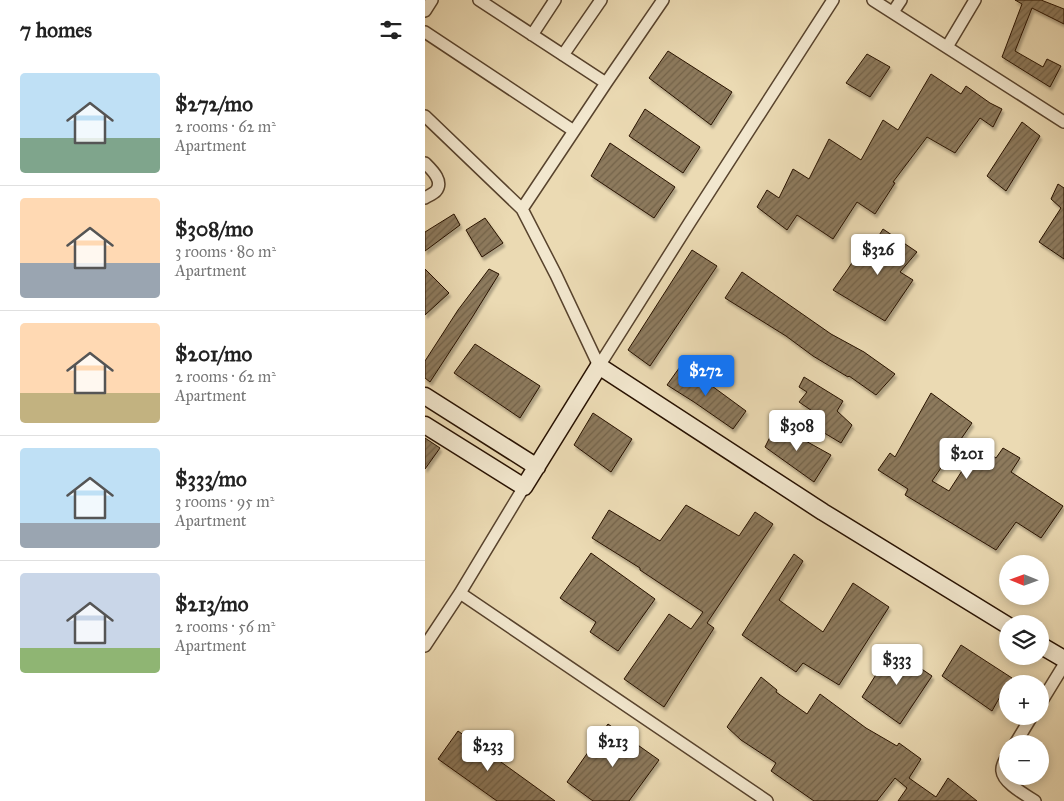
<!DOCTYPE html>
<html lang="en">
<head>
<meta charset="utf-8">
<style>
	body { margin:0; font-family:"IM FELL Great Primer",serif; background:#f2f2f2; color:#222; height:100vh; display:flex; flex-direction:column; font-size:19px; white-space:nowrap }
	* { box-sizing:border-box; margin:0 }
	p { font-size:16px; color:#767676 }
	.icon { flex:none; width:28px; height:28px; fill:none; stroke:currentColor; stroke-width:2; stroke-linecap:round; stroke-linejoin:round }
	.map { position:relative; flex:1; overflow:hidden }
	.sheet { display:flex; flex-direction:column; background:#fff; width:425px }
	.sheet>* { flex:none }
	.needle { width:32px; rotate:271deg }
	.buttons { position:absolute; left:574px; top:555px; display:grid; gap:10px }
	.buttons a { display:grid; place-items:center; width:50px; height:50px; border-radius:50%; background:#fff; box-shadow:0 2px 8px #0003; font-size:25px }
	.price { position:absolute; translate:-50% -42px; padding:0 11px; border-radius:5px; background:#fff; color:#222; font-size:16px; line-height:32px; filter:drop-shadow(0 1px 2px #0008) }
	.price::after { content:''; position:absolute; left:50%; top:30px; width:15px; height:11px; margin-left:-8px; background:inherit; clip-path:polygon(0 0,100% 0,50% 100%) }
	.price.active { background:#1a73e8; color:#fff }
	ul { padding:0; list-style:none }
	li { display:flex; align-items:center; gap:15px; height:125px; padding:0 20px }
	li+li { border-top:1px solid #e0e0e0 }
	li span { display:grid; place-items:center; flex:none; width:140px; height:100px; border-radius:5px; color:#555 }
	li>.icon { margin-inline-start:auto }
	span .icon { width:60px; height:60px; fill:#fffc; stroke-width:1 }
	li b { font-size:21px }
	h2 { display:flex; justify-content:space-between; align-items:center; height:60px; padding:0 20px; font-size:21px }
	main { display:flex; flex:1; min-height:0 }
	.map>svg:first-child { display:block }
	.building { fill:url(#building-hatch); stroke:#271100; filter:url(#shadow) }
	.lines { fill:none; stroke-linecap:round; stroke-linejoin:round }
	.street-casing { stroke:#58432d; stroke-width:14 }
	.secondary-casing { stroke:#271100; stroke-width:19 }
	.street { stroke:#f2e7ce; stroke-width:11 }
	.secondary { stroke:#f2e7ce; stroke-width:16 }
</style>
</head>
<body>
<main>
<section class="sheet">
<h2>7 homes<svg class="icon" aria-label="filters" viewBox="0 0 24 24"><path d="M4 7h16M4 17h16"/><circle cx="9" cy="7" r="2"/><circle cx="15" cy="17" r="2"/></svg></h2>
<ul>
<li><span style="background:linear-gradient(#bfe0f5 65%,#7fa58c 0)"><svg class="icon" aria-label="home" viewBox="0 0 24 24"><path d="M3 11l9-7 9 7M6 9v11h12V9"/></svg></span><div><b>$272/mo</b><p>2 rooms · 62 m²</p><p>Apartment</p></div></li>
<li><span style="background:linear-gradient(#ffd9b3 65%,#9aa5b1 0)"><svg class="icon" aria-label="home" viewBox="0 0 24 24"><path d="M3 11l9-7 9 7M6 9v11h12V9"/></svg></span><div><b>$308/mo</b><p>3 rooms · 80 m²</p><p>Apartment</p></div></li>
<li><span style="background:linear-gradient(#ffd9b3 70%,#c2b280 0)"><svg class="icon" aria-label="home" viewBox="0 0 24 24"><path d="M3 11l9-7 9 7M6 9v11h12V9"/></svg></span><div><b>$201/mo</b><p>2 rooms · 62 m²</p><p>Apartment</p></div></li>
<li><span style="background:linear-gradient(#bfe0f5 75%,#9aa5b1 0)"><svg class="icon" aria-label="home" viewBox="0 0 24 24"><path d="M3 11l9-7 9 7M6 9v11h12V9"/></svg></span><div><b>$333/mo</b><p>3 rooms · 95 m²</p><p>Apartment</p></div></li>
<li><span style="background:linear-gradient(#c9d6e8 75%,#8fb573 0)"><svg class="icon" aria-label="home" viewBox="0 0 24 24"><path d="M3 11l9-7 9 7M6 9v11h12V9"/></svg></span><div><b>$213/mo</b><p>2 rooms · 56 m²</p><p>Apartment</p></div></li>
</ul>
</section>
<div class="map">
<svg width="639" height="801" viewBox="0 0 639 801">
	<defs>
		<pattern id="building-hatch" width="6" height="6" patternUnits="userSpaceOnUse" patternTransform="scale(1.25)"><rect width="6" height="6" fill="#8d7a5d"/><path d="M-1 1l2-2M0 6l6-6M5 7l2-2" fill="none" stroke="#73634a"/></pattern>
		<filter id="shadow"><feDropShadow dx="2" dy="3.5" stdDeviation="1" flood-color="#0004"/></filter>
	</defs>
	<rect width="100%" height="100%" fill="#ebdab3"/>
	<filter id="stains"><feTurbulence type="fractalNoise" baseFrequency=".004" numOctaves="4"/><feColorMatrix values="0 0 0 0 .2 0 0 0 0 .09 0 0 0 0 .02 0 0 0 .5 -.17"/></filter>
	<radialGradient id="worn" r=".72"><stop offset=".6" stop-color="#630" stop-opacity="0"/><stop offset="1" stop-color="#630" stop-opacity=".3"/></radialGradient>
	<path class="building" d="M590 0H616L639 9V24L607 8 590 51 618 67 622 59 636 66 625 87 577 57 597 4Z
		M243 51 307 92 286 125 224 78Z
		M442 54 465 67 445 97 421 83Z
		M506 74 536 94 541 86 565 103 577 109 568 127 555 118 530 153 502 137 468 182 470 183 450 214 432 202 408 239 372 215 362 230 332 207 342 190 354 198 368 169 384 179 404 139 436 160 458 120 473 130Z
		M220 109 275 147 258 173 204 136Z
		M597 122 615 136 581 191 562 176Z
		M185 143 250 187 229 218 166 176Z
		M633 184 639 188V259L614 242 636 208 626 199Z
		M29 214 35 225 0 251V232Z
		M60 218 78 243 57 257 41 230Z
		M458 229 492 252 475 272 488 280 460 321 408 290 423 269 436 248 443 253Z
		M267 250 292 266 225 366 203 350Z
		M0 269 24 293 0 315Z
		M64 269 74 274 48 316 5 382 0 378V361L33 310Z
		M317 272 406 334 439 352 470 374 451 395 424 376 423 377 388 356 361 336 300 298Z
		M50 344 115 386 95 418 29 373Z
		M257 364 321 411 308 429 269 402 242 385Z
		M379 377 418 401 412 411 427 425 416 443 391 428 399 419 374 402 382 392 374 387Z
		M506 393 547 423 507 481 524 491 553 446 571 458 578 448 595 458 586 472 638 506 616 538 591 522 571 550 480 495 483 489 453 470 465 453 470 457Z
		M168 413 207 439 186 472 149 445Z
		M352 423 379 440 406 455 389 482 340 447Z
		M0 438 15 448 0 469Z
		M261 505 314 536 330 512 348 524 282 623 289 628 239 707 199 679 244 614 266 629 278 612 215 570V568L167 538 184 510 235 541Z
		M166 553 230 599 193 651 165 632 171 622 135 598Z
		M369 554 378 561 354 600 398 632 428 583 464 607 414 685 378 663 371 672 317 635Z
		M536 645 587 678 582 684 567 711 517 676Z
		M467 649 507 676 475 724 437 697Z
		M336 677 352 690 351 692 382 714 395 694 441 728 472 746 474 743 496 759 484 778 511 797 523 778 552 801H473L482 788 470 778 452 801H389L346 771 351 763 316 740 302 727Z
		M183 724 234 760 204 801H168L142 782Z
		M33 731 130 801H72L13 759Z"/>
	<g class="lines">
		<defs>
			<path id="street" d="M54 0 181 83
				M448 0 639 122
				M0 11 7 0
				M468 12 476 0
				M0 32 149 131
				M107 35 130 0
				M522 47 550 0
				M138 55 176 0
				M0 116 97 209 131 275 174 366
				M0 163C7 170 19 181 11 191 8 194 3 196 0 198
				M97 209 181 83 238 0
				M174 366 265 222 408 0
				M35 593 342 801
				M0 646 35 593 99 487
				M615 704 639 665
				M590 744 607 716
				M582 756C580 761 576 765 577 771 578 783 601 795 610 801"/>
			<path id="secondary" d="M0 396 112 467
				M0 425 99 487 174 366 398 512 582 625
				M615 645 639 659"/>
		</defs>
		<use href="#street" class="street-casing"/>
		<use href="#secondary" class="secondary-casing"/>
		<use href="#street" class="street"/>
		<use href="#secondary" class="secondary"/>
	</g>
	<rect width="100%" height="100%" filter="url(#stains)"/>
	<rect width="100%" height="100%" fill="url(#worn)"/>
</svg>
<div class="buttons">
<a><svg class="needle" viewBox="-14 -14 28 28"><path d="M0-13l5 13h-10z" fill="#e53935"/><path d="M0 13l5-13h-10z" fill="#767676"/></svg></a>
<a><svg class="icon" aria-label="layers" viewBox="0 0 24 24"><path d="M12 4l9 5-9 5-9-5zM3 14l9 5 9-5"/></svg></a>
<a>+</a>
<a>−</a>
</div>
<b class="price" style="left:453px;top:276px">$326</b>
<b class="price active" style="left:281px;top:397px">$272</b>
<b class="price" style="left:372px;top:452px">$308</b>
<b class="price" style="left:542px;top:480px">$201</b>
<b class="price" style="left:472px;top:686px">$333</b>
<b class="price" style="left:188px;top:768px">$213</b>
<b class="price" style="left:63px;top:772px">$233</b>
</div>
</main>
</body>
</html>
